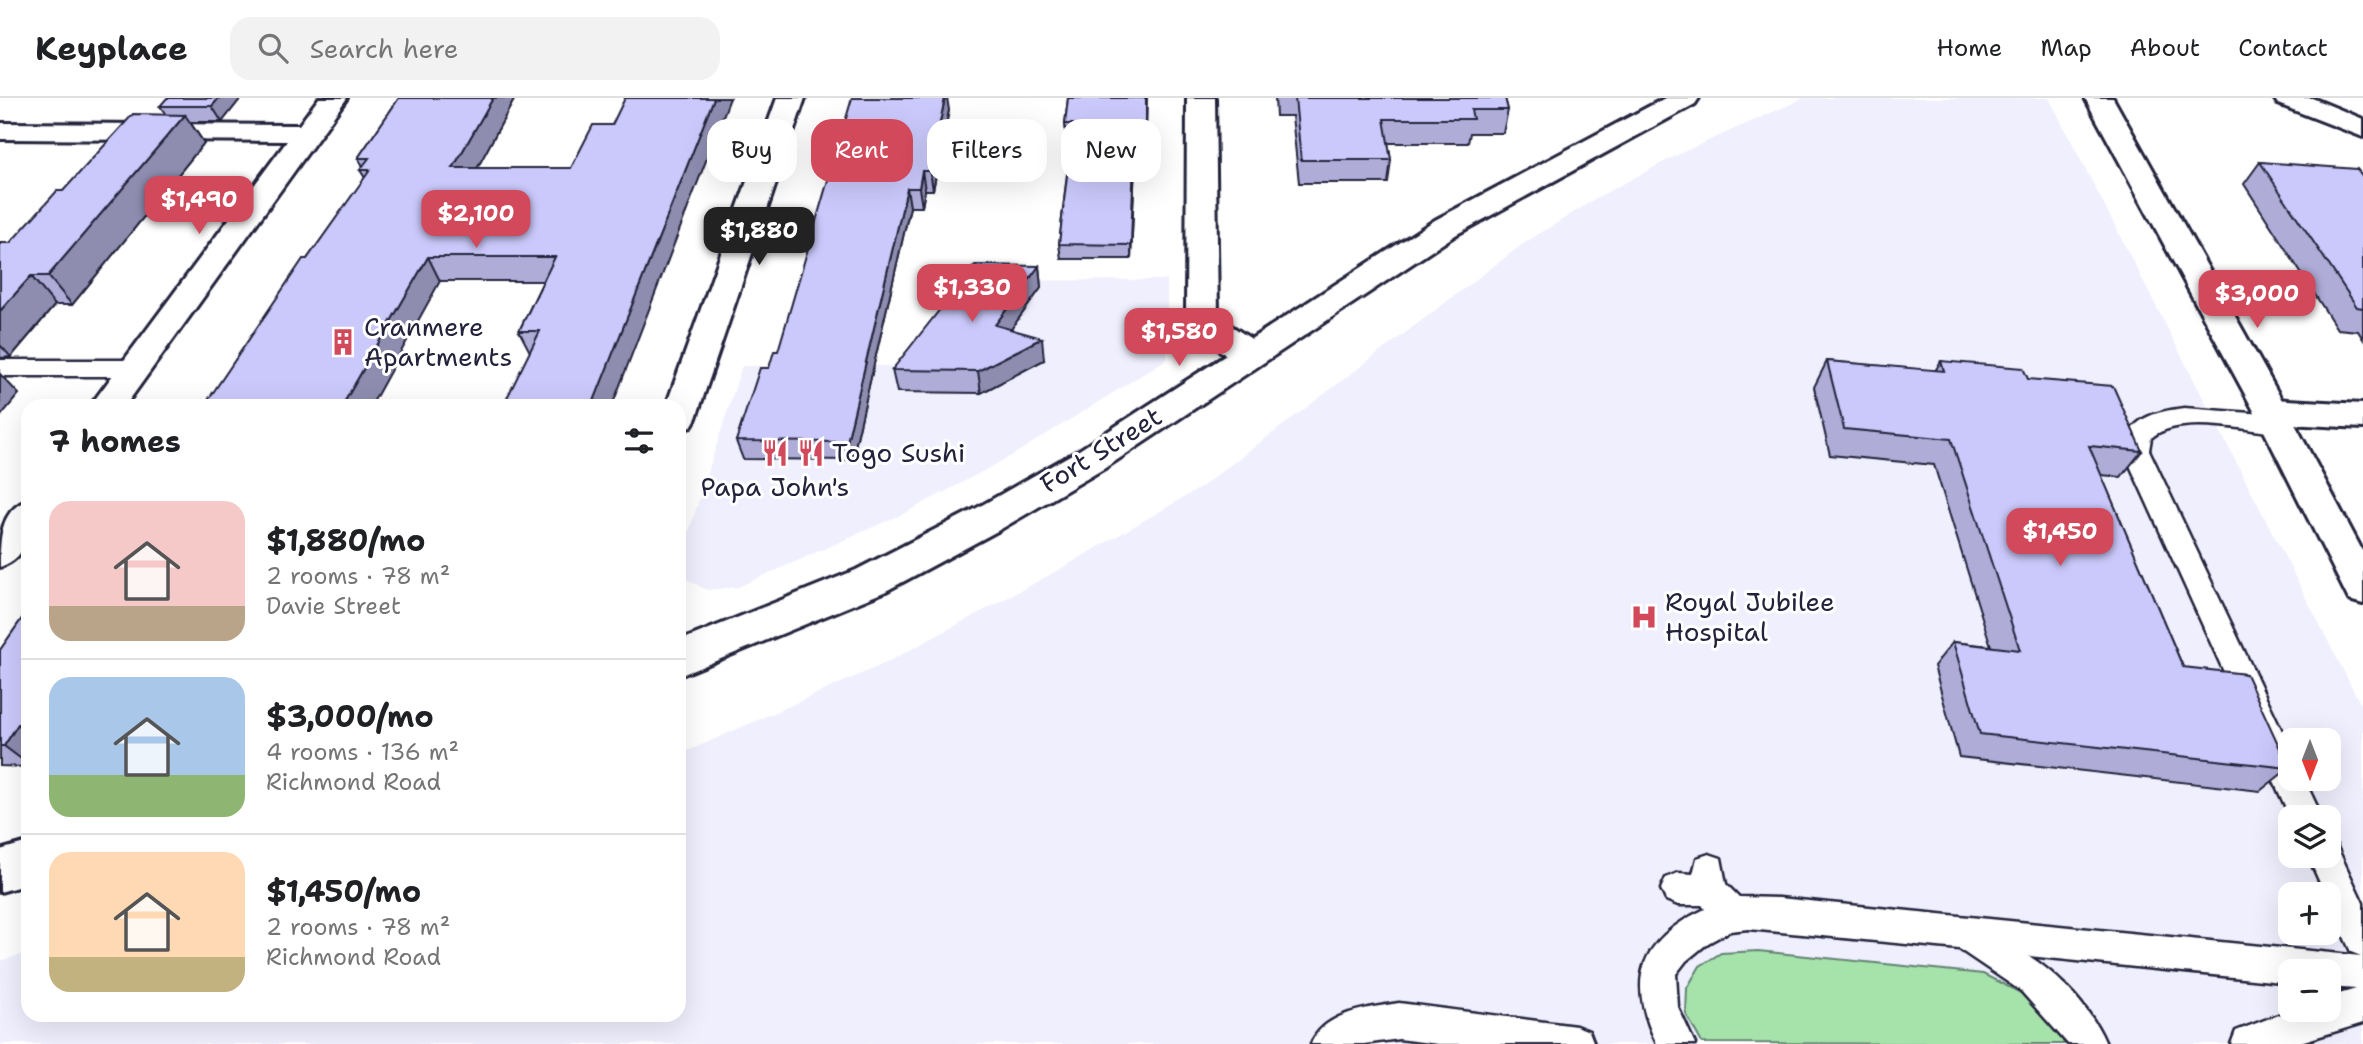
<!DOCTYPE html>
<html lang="en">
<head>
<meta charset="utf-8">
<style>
	body { margin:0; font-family:"Shantell Sans",sans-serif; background:#f2f2f2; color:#202124; height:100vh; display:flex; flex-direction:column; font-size:26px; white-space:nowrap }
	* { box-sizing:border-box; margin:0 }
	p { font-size:23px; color:#757577 }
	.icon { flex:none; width:38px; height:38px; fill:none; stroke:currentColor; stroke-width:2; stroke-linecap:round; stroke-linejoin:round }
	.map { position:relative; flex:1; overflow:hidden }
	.sheet { position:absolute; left:21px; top:301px; width:665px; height:623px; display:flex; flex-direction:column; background:#fff; border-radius:21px; box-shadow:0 7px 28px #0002 }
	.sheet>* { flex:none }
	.hud { position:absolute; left:707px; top:21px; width:665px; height:63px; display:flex; gap:14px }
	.needle { width:46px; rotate:180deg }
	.fabs { position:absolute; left:2278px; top:630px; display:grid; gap:14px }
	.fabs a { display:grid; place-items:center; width:63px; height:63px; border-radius:14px; background:#fff; box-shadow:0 7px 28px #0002; font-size:35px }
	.price { position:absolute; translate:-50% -60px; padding:0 16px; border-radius:14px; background:#d1495b; color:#fff; font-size:23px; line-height:46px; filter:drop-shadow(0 2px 4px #0008) }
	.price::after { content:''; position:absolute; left:50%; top:42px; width:21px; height:16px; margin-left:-10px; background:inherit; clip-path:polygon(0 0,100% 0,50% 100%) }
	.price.selected { background:#222; color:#fff }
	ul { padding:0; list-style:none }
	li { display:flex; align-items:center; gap:21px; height:175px; padding:0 28px }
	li+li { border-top:2px solid #e0e0e0 }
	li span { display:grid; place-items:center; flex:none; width:196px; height:140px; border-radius:21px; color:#555 }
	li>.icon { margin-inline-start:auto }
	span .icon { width:84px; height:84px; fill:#fffc; stroke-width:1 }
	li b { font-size:30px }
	h2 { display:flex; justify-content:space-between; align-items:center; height:84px; padding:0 28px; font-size:30px }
	.tag { padding:0 24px; border-radius:21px; background:#fff; box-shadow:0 7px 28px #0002; font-size:24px; line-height:63px }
	.tag.selected { background:#d1495b; color:#fff }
	header { display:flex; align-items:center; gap:42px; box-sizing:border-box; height:98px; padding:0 35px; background:#fff; border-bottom:2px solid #e0e0e0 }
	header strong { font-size:33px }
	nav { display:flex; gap:38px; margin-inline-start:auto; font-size:24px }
	.search { width:490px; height:63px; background:#f2f2f2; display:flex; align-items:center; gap:18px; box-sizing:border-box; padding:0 24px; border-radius:21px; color:#757577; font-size:26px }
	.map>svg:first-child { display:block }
	.built { fill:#efeffe; fill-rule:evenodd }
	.green { fill:#a5e3aa; stroke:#648272; stroke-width:2 }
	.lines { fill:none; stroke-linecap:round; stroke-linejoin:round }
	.lane-casing { stroke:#22223b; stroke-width:5 }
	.street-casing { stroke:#22223b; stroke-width:6 }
	.secondary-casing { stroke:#22223b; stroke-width:6 }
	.lane { fill:#fff; fill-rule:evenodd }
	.street { fill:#fff; fill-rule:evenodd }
	.secondary { fill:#fff; fill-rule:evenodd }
	.wall { fill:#afadd8; stroke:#22223b; stroke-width:2 }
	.shaded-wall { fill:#8e8db0; stroke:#22223b; stroke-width:2 }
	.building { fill:#cbc9fb; stroke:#22223b; stroke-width:2 }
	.labels { text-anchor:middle; stroke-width:6; stroke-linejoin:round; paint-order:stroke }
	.poi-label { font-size:26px; fill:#22223b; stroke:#fff; text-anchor:start }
	.street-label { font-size:26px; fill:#22223b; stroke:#fff }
</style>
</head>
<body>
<header>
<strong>Keyplace</strong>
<div class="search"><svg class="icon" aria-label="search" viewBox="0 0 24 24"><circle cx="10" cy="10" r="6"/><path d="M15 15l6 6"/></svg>Search here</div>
<nav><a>Home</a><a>Map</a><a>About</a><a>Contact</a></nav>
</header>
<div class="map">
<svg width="2363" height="946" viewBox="0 0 2363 946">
	<rect width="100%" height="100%" fill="#fff"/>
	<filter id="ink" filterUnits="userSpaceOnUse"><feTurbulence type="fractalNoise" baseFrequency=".0143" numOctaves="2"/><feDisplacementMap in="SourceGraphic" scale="14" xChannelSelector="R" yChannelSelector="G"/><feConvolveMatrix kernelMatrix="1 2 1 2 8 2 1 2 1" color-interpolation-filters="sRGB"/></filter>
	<g filter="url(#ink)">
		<path class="built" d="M1804 0H2049L2363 611V946H0V863L28 855V917H679V657L886 565 1057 473 1200 390 1523 146 1602 97 1681 55ZM2291 642H2329V681H2291ZM2291 719H2329V758H2291ZM2291 796H2329V835H2291ZM2291 873H2329V912H2291Z
			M1167 182V261L1013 357 907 414 738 489 707 492 685 480 680 469 681 458 742 268H911L972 183Z"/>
		<path class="green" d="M1758 853 1983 876 2031 900 2060 934 2064 946 1702 945 1686 916 1687 890 1700 868 1721 855Z"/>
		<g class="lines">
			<defs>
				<path id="lane" d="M0 262H135L144 264 147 270 144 276 135 278H0Z
					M2184 310 2278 317 2287 320 2291 326 2287 332 2278 335C2243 332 2179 316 2151 340L2149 352 2291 652V681H2304L2322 719 2291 721 2123 352C2129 320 2154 314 2184 310Z
					M2329 745 2336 747 2363 805V925L2294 946H2231L2236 933 2291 912H2329V899L2356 891 2329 889V873H2291V885L2029 858C2060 878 2092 912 2106 946H2068L2021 893 1959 851 1748 831 1730 833 1708 845 1686 863 1676 876 1678 909 1695 946H1657C1626 882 1639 842 1705 811L1702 807H1678L1666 802 1661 791 1666 780 1678 775 1693 776 1697 760 1709 756 1721 760 1726 786 1739 799 1779 800 2361 858 2351 854 2329 806V796H2325L2308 758H2329Z
					M1399 905 1576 928 1589 933 1594 946H1438L1399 941 1364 946H1311C1324 914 1368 910 1399 905Z"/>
				<path id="street" d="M319 0H347L125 308H90L287 43 0 41V25L299 27Z
					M777 0H805L696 320 691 329 679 332V308H666Z
					M1187 0H1215L1218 219 1262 248 1267 256 1262 264C1235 271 1211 245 1191 231L1186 223Z
					M2274 0H2312L2363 21V39L2278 6Z
					M2271 301 2363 306V330L2271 325 2259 322 2254 313 2259 304Z
					M28 402C28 430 32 458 0 469 0 440 0 412 28 402Z"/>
				<path id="secondary" d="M1665 0H1699L1695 6 1457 136 1105 370 1001 431 884 494 679 578V543L856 472 975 411 1079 352 1435 122Z
					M2085 0H2113L2288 313 2363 454V506L2349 502 2254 313Z
					M28 744V786L0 794V752Z"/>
			</defs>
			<use href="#lane" class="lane-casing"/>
			<use href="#street" class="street-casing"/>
			<use href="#secondary" class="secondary-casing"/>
			<use href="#lane" class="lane"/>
			<use href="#street" class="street"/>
			<use href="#secondary" class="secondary"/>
		</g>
		<path class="wall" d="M241 0 222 24H190L204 45 72 207H55L11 259 0 260V145H10L63 93 166 17 160 8Z
			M399 0H515L477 70H571L612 27 730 0 530 254 519 233 543 183H440L307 161 365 80 360 72 363 68 358 60Z
			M1068 0H1147L1146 41H1136L1131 161H1061L1059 146 1071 41H1066L1065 26Z
			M1275 0H1505L1508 12 1503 35H1470L1468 45H1388L1391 62 1388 85H1299L1292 18H1276Z
			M949 12 933 92H925L922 109H910L852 362 743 361 736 343 769 270Z
			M2260 64 2363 79V241L2358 233 2337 231 2244 86Z
			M1039 168 1041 190 1011 231 1044 262 981 295 897 294 892 272Z
			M1827 263 1935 273 1941 263 2028 281 2142 353 2121 379 2101 377 2183 569 2289 670 2260 693 1959 659 1934 568 1953 544 1991 548 1934 367 1830 357 1814 289Z
			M28 512V669L0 668V552Z"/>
		<path class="shaded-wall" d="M219 0H241L222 24 212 8Z
			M493 0H515L465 93 453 70Z
			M714 0H730L612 308H592Z
			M945 0H947L949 12 933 92 930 73Z
			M185 17 204 45 72 207 48 178Z
			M1135 27 1136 41 1131 161V147Z
			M922 73 925 92 922 109 919 90Z
			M907 90 910 109 852 362 847 344Z
			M428 159 440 183 371 308H342Z
			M1039 168 1041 190 998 249 995 227Z
			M31 178 55 207 11 259 0 247V213Z
			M1042 240 1044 262 981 295 978 273Z
			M0 276 19 296 0 319Z
			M18 626 28 634V666L4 648Z"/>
		<path class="building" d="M167 0H219L212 8H160Z
			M399 0H493L453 70H571L593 27H612L625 0H714L592 308H503L540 233H519L555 159H428L342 308H204L303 161H307L370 72H360L369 60H358Z
			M852 0H945L930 73H922L919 90H907L847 344 736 343 760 270H769L774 253H778Z
			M1068 0H1146V27H1135L1131 147 1059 146 1073 26H1065Z
			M1295 0H1505L1508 12H1471L1473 21H1384L1391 62H1301Z
			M133 16 185 17 48 178H31L0 213V145H10L57 93H63Z
			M2260 64 2357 71 2363 79V210L2357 209Z
			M975 167 1039 168 995 227 1042 240 978 273 892 272Z
			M1827 263 1944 273 1941 263 2023 270 2028 281 2113 288 2142 353 2089 348 2183 569 2246 576 2289 670 1980 636 1953 544 2020 552 1951 341 1844 331Z
			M28 512V626H18L4 648H0V552Z"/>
	</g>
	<defs>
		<symbol id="building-bare" viewBox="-9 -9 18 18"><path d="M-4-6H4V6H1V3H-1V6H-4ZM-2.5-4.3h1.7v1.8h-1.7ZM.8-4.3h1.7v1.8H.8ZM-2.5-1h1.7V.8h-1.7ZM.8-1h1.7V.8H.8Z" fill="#d1495b" stroke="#fff" stroke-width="2.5" paint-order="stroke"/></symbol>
		<symbol id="restaurant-bare" viewBox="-9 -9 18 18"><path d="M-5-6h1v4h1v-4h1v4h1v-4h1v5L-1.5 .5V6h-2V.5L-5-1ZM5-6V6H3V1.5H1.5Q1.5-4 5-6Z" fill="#d1495b" stroke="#fff" stroke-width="2.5" paint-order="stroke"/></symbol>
		<symbol id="hospital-bare" viewBox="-9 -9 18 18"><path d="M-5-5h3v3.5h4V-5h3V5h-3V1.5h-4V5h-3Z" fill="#d1495b" stroke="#fff" stroke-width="2.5" paint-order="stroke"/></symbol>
	</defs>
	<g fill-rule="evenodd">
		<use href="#building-bare" x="324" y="225" width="38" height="38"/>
		<use href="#restaurant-bare" x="756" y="336" width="38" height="38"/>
		<use href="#restaurant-bare" x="792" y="336" width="38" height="38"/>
		<use href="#hospital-bare" x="1625" y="500" width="38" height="38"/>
	</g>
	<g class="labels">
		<g class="poi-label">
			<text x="364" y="238">Cranmere<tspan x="364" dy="30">Apartments</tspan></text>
			<text x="832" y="364">Togo Sushi</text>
			<text x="775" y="398" text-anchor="middle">Papa John's</text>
			<text x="1665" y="513">Royal Jubilee<tspan x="1665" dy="30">Hospital</tspan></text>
		</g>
		<g class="street-label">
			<text transform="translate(1101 352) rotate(-32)" y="9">Fort Street</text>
		</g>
	</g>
</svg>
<div class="fabs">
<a><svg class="needle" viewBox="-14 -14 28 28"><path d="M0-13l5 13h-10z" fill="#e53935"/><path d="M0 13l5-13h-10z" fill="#757577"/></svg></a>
<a><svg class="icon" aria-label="layers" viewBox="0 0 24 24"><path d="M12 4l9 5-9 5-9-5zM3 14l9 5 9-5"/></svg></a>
<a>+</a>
<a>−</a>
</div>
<b class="price" style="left:199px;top:138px">$1,490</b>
<b class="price" style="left:476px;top:152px">$2,100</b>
<b class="price selected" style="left:759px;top:169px">$1,880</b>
<b class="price" style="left:972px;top:226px">$1,330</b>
<b class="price" style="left:2257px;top:232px">$3,000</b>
<b class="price" style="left:1179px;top:270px">$1,580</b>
<b class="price" style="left:2060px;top:470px">$1,450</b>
<div class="hud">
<a class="tag">Buy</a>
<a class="tag selected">Rent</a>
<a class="tag">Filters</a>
<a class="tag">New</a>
</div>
<section class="sheet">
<h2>7 homes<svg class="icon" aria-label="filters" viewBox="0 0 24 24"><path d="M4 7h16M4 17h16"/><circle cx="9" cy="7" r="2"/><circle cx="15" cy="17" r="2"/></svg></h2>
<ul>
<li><span style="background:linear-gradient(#f6c9c9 75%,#b9a48a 0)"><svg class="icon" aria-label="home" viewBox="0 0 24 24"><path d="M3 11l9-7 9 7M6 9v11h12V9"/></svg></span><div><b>$1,880/mo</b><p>2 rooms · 78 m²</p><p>Davie Street</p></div></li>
<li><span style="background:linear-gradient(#a9c7e8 70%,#8fb573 0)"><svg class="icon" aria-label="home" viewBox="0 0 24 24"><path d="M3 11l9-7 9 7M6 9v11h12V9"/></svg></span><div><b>$3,000/mo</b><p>4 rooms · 136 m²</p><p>Richmond Road</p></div></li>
<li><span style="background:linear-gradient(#ffd9b3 75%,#c2b280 0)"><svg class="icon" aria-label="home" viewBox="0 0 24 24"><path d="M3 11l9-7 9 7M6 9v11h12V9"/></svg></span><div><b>$1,450/mo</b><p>2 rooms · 78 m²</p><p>Richmond Road</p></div></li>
</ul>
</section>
</div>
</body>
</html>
